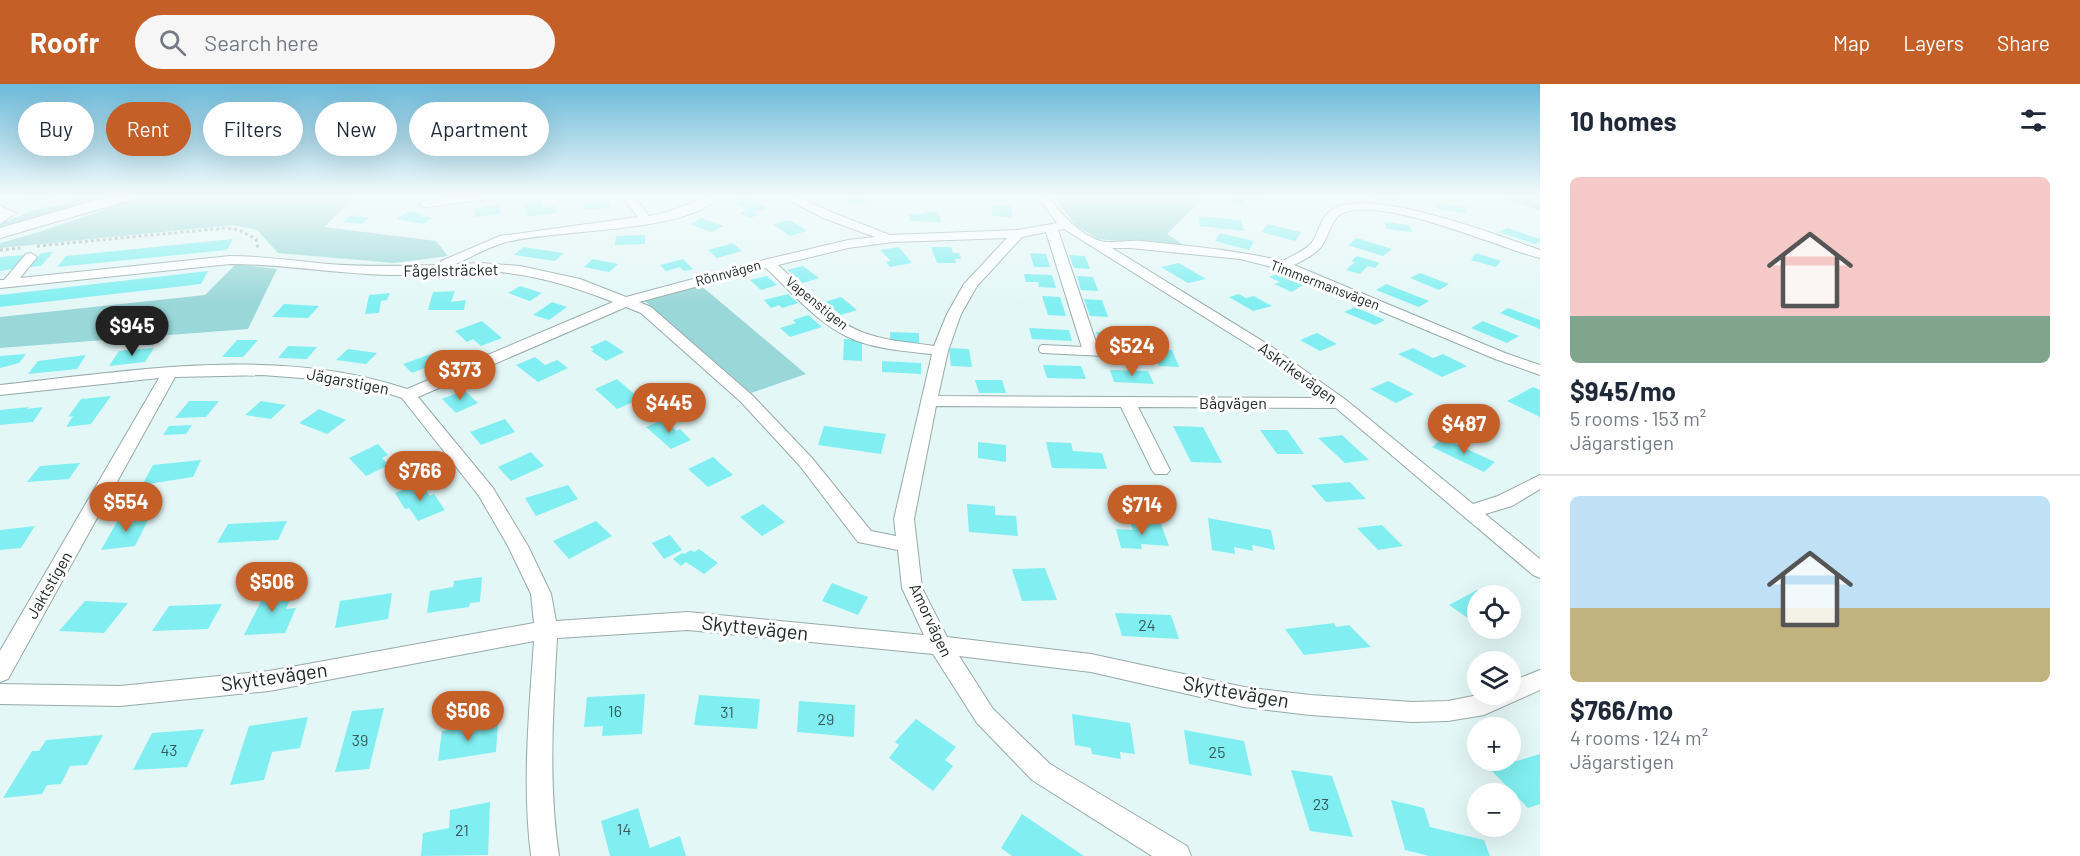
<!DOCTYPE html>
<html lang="en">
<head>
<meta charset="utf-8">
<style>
	body { margin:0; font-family:Barlow,sans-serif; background:#f6f6f7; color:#1f2937; height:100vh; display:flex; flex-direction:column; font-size:22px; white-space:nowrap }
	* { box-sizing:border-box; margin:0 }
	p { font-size:20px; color:#747a83 }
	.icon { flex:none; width:33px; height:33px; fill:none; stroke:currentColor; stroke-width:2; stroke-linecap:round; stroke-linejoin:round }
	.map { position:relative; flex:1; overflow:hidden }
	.details { display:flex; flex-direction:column; background:#fff; width:540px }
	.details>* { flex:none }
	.banner { position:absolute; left:18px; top:18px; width:570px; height:54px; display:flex; gap:12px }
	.tools { position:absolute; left:1467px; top:501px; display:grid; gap:12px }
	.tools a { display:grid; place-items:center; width:54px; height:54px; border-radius:50%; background:#fff; box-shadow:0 6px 24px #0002; font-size:30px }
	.price { position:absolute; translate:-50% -51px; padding:0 14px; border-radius:21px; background:#c35f27; color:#fff; font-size:20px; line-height:39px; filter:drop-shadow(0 2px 3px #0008) }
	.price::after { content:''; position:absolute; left:50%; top:36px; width:18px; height:14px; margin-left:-9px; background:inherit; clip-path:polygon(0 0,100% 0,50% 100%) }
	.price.selected { background:#222; color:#fff }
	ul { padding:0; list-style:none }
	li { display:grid; align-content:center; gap:12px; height:318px; padding:0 30px }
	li+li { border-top:2px solid #e0e1e3 }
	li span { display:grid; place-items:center; height:186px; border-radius:9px; color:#555 }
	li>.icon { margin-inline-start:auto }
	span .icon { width:108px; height:108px; fill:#fffc; stroke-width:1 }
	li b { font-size:26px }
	h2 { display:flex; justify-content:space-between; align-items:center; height:72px; padding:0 30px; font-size:26px }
	.tag { padding:0 21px; border-radius:27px; background:#fff; box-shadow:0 6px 24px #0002; font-size:21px; line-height:54px }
	.tag.selected { background:#c35f27; color:#fff }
	header { display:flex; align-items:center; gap:36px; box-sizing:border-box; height:84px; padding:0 30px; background:#c35f27; color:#fff }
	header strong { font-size:28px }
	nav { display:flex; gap:33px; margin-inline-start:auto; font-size:21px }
	.search { width:420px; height:54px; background:#f6f6f7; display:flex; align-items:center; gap:15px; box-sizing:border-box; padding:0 21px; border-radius:33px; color:#747a83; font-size:22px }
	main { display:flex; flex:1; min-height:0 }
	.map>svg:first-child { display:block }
	.green { fill:#99d7d8 }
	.building { fill:#81eff1 }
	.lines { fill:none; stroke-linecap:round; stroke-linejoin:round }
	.service-casing { stroke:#97a9a9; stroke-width:10 }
	.minor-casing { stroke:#97a9a9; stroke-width:2 }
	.secondary-casing { stroke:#97a9a9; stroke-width:2 }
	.path { stroke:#a4b3b3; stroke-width:3; stroke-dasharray:3 3; stroke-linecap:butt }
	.service { stroke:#fff; stroke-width:8 }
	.minor { fill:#fff; fill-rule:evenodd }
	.secondary { fill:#fff; fill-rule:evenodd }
	.labels { text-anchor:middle; stroke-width:6; stroke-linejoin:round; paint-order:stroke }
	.far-street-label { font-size:14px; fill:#222929; stroke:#fff }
	.street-label { font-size:16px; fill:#222929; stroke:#fff }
	.near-number-label { font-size:16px; fill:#3a5a5b }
	.near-street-label { font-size:20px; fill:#222929; stroke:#fff }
</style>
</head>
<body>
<header>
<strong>Roofr</strong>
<div class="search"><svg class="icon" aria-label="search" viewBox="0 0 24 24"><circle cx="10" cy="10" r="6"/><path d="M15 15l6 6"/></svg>Search here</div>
<nav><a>Map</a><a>Layers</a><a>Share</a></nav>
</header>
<main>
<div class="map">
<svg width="1540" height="772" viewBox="0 0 1540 772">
	<rect width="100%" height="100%" fill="#e4f7f7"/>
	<path class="green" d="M76 112H114L0 144V140L31 127 71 118Z
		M148 112H357L324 143 436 157 448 172 394 179 278 169 257 146 233 141 0 164V159C50 147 98 126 148 112Z
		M1053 112H1205L1167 150 1190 165 1098 155 1076 142Z
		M1496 112H1540V126Z
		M236 180 277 185 248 245 0 264V233L205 211Z
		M699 200 806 290 751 309 645 217Z"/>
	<path class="building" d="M23 112H58V113L18 118Z
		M746 112 756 113 751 115 768 124 754 128 759 131 749 134 740 129 747 126 734 119 741 117 737 115Z
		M850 112 873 116 869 122 846 118Z
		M1230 112H1261L1262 116 1243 114 1244 121 1231 119Z
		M1375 112H1394L1398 113 1395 118 1367 113Z
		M541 116 544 124 555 122 557 129 527 133 524 119Z
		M609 117 610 124 584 126V119Z
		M1436 118 1466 123V130L1436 124Z
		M499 121 501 130 475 133 474 125Z
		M993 121 1012 122V134L992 132Z
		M408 127 424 130 421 132 432 134 423 140 396 135Z
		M924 127 939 128 941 138 910 137 909 130H925Z
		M351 131 370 134 361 140 342 138Z
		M1198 132 1241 136 1244 147 1200 142Z
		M701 134 724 142 712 148 690 140Z
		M790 136 807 147 790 152 773 140Z
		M1384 138 1409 141 1412 148 1387 145Z
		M1267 140 1301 148 1295 157 1261 148Z
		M1507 144 1540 155V157L1535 160 1499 148Z
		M1220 149 1254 157 1249 166 1215 157Z
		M645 151V160L615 161 616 152Z
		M1357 154 1392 165 1383 172 1348 161Z
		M233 155 227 166 57 183 66 172Z
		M733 159 742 167 717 174 708 166Z
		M523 163 564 169 555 177 514 171Z
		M899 163 912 179 890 183 886 178 891 177 880 166Z
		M931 163H951L953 169H959L961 175H955L956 179H937Z
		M53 168 41 182 29 183 41 169Z
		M1030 169 1046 170 1050 183H1034Z
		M1476 169 1501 177 1496 183 1471 176Z
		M25 171 12 185 0 187V173Z
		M1069 171 1085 172 1090 185 1074 184Z
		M1357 172 1380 179 1375 184 1368 182 1360 190 1346 186 1355 178 1351 177Z
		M593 175 618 180 609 188 584 183Z
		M683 175 693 185 684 187 680 183 666 187 660 181Z
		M1179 179 1206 195 1188 199 1161 183Z
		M803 182 819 194 803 199 787 186Z
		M208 187 201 200 0 223V211Z
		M1279 189 1303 200V201L1292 208 1274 200 1280 198 1269 193Z
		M1420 189 1449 200 1439 206 1410 194Z
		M1024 190 1052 191 1056 204 1039 203 1038 198H1026Z
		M767 192 777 201 761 206 750 196Z
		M1077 192 1093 193 1098 207 1081 206Z
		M1386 200 1429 217 1419 223 1376 206Z
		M520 202 542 209 530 217 508 209Z
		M455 207 451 218 466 216 464 226H428L433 208Z
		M390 209 387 216 381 217 379 229 365 230 369 211Z
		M788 210 798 219 782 224 779 221 771 224 764 216Z
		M1239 210 1246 214 1254 212 1272 222 1253 227 1229 213Z
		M1042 212 1060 213 1066 232 1048 231Z
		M841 213 857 226 841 231 825 218Z
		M1084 215 1102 216 1108 233 1090 232Z
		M552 218 567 223 549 236 533 231Z
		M284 220 319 222 308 234 272 233Z
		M1355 223 1385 236 1375 241 1344 228Z
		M1508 224 1540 236V245L1500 229Z
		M808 231 822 243 790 253 780 244 796 239 793 236Z
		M482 237 502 254 481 262 473 255 467 258 455 247Z
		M1483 237 1519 252 1507 259 1471 244Z
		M1029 244 1069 246 1072 257 1032 255Z
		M890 248 919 249V259L890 257Z
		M1096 248 1137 250 1141 260 1100 258Z
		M1317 249 1337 260 1320 267 1300 256Z
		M844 255 862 256V277L843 276Z
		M237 256H258L243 273H222Z
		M606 256 624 268 606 277 591 267 594 266 590 263Z
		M288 262 317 263 307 275 278 274Z
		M154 264 145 278 109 282 119 267Z
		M949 264 969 265 972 283 951 282Z
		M1413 264 1433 274 1443 270 1467 282 1442 293 1398 270Z
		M348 265 377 269 366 280 336 276Z
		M1153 265 1172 266 1179 283 1159 282Z
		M442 266 451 274 412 289 403 280Z
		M26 270 19 279 0 284V272Z
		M86 271 77 285 28 290 38 277Z
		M535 273 545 281 557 276 568 284 538 298 516 281Z
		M882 277 921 279V290L882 288Z
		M1043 281 1081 282 1086 295 1047 294Z
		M1110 286 1148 287 1154 300 1114 298Z
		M617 295 640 315 617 325 595 305Z
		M975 296H1002L1006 309H979Z
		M1388 297 1414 310 1396 319 1370 305Z
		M1533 303 1540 306V333L1507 317Z
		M464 306 478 319 456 329 442 315Z
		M111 312 91 340 66 343 73 332 68 333 81 315Z
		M189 317H219L206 333 175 334Z
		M261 317 286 321 271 335 245 331Z
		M29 323 27 325 43 323 33 338 0 341V326Z
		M319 325 346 336 327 350 299 339Z
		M1452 328 1492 350 1477 358 1437 335Z
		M505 335 515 348 481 361 470 348Z
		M665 335 676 347 680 345 691 356 671 365 646 343Z
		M192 341 186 350 163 351 169 342Z
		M824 342 886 350 881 370 818 361Z
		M1173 342 1203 343 1222 379 1191 378Z
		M1260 346H1287L1304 370H1277Z
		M1342 351 1369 376 1345 379 1318 354Z
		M1443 354 1495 378 1484 388 1432 363Z
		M978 358 1006 361V378L978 374Z
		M1046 358 1071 359 1073 367 1102 369 1107 385 1052 384Z
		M378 360 388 371 382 374 389 381 366 392 349 374Z
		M531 368 544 382 511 397 498 383Z
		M713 373 733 391 708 403 688 385Z
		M201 376 193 393 142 401 153 381Z
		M80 379 69 395 27 398 40 382Z
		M1350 398 1366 415 1326 418 1311 401Z
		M420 399 430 412 434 410 445 426 418 437 409 424 405 425 395 409Z
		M568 401 578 415 536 432 525 414Z
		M763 420 785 438 762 452 740 433Z
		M967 420 995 422V431L1016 432 1018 452 969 448Z
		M150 432 135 462 101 466 118 436Z
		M1208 434 1271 446 1275 466 1252 461 1253 467 1234 463 1235 470 1212 466Z
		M287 437 278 456 217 459 228 440Z
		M596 437 612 452 569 475 553 457Z
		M1130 438 1161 440 1169 462 1141 460 1142 465 1121 464 1116 445 1133 446Z
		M1382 441 1403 462 1378 466 1357 444Z
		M35 442 21 464 0 466V446Z
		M670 451 682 466 664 475 652 459Z
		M699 465 718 479 704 490 686 478 681 482 673 475 682 469 684 470 691 466 694 468Z
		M1045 484 1057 516 1022 517 1012 485Z
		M482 493 480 518 470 519 469 523 427 529 430 507 453 503 454 497Z
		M832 499 868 513 858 531 822 517Z
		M295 504 286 525 296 524 285 549 244 551 267 505Z
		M1477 506 1485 512H1478V541L1449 521Z
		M392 509 388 535 335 544 340 517Z
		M85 517 128 519 104 549 59 547Z
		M222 520 208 545 152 547 169 522Z
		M1115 529 1171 531 1179 555 1122 552Z
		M1334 539 1336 543 1349 541 1371 563 1304 571 1285 545Z
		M645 610 642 650 602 652 603 642 584 643 587 613Z
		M699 611 760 615 757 645 694 641Z
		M799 617 855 621 854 653 797 648Z
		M384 624 369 685 335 688 352 627Z
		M1072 630 1130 639 1135 670 1120 668 1121 675 1092 670 1091 664 1075 661Z
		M308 633 300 664 272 668 264 696 230 701 249 642Z
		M916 635 956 663 945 676 953 682 933 707 889 674 899 661 895 658Z
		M498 639 496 668 438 677 442 647Z
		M204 645 187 683 133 686 152 649Z
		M1184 646 1244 657 1252 692 1189 680Z
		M103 651 87 681 70 682 61 700 47 701 42 710 3 714 32 667H39L46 656Z
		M1540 670V720L1528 724 1490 685Z
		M1291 686 1332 692 1353 753 1310 747Z
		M1391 716 1424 724 1430 743 1484 756 1490 772H1429L1405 766Z
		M490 718 488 771 421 772 423 749 449 744 450 726Z
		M638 724 650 764 680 752 686 772H610L601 737Z
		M1022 730 1084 772H1012L1001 764Z"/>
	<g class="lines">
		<defs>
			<path id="service" d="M1043 265 1147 270"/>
			<path id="minor" d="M462 112H495L489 115 425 123 419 120 425 117Z
				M622 112H634L649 132C674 129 699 112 720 112 685 151 554 144 503 159 487 164 471 173 456 180L481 179 520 182 580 195 626 213 768 175 848 156 875 153 823 134 781 112H796L831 128 890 151 1018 146 1057 139 1037 112H1049C1060 130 1079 150 1100 157 1111 160 1129 156 1141 157 1189 162 1236 166 1283 177 1292 171 1306 167 1313 157 1319 147 1321 133 1332 126 1368 101 1499 152 1540 166V174C1496 163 1384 112 1343 129 1331 134 1329 153 1321 163 1314 171 1304 176 1294 181L1505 269 1540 281V291L1495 275 1280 185 1240 175 1130 164H1112L1272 263 1346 316 1473 420 1498 412 1540 391V405L1512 422 1485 430 1540 475V494L1533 491 1336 324 1138 323 1170 386 1167 390H1155L1152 386 1121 323 936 322 914 435 922 504 947 553 1091 570 1244 603 1310 611 1412 618 1448 617 1483 610H1510V598L1540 586V606L1484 631 1448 637 1412 638 1310 631 1244 623 1091 588 959 572 993 625 1050 680 1187 762 1191 772H1152L1032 696 977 639 933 570 688 546 557 554C553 628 548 699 559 772H531C522 700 529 629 534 557L269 607 120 622 0 620V600L120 602 269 587 534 539 531 510 508 462 479 412 402 314 378 306 328 296 262 291 175 293 8 595 0 598V567L159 294 0 311V301C133 287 277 261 407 305L613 218C570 201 527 188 481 187 450 187 420 191 389 191 336 190 283 180 230 180L0 204V196H4L26 170 31 169 37 173 20 194 230 172C263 172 295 177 328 180 365 183 403 182 440 181L441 177 500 152 638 133ZM1064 145 1262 269 1323 314 938 312 948 267 961 230 977 202 1022 153 1046 148 1083 267 1086 270H1096L1099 267 1058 146ZM1007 154 964 200 947 230 934 262C909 258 881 257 857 246 826 232 802 203 778 181L848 164 893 158ZM766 184C791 207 815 237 846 252 872 265 903 267 932 270L894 435 896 452 871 447 812 374 753 312 651 223 639 218ZM626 223 641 229 741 318 800 382 858 458 898 466 902 504 924 551 688 528 556 537 551 510 528 462 493 404 418 313Z
				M0 122 16 129 0 140Z"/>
			<path id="secondary" d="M110 112H136L134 115 0 154V144Z"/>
		</defs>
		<use href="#service" class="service-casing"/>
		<use href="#minor" class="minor-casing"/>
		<use href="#secondary" class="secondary-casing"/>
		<path class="path" d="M37 162 226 144 239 146 256 155 258 164
			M0 166 20 164"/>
		<use href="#service" class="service"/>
		<use href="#minor" class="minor"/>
		<use href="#secondary" class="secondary"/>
	</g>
	<linearGradient id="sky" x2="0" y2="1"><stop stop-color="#6cbada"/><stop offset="0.51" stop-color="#f3fbfb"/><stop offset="1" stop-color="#f3fbfb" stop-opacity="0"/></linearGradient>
	<rect width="1540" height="220" fill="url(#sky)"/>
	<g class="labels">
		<g class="far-street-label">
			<text transform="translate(728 189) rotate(-15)" y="5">Rönnvägen</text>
			<text transform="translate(1325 201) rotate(21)" y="5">Timmermansvägen</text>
			<text transform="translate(817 219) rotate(39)" y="5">Vapenstigen</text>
		</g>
		<g class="street-label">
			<text transform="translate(451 186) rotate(-1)" y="6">Fågelsträcket</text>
			<text transform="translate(1298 289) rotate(36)" y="6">Askrikevägen</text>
			<text transform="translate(348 297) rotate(11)" y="6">Jägarstigen</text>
			<text x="1233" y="325">Bågvägen</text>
			<text transform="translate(49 501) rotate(-60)" y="6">Jaktstigen</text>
			<text transform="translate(931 536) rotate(65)" y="6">Amorvägen</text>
		</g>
		<g class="near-number-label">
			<text x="1147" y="547">24</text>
			<text x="615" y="633">16</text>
			<text x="727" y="634">31</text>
			<text x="826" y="641">29</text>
			<text x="360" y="662">39</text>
			<text x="169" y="672">43</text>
			<text x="1217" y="674">25</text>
			<text x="1321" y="726">23</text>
			<text x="624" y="751">14</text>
			<text x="462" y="752">21</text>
		</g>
		<g class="near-street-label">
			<text transform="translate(755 544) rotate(6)" y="7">Skyttevägen</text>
			<text transform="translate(274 593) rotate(-8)" y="7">Skyttevägen</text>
			<text transform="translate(1236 608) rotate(10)" y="7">Skyttevägen</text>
		</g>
	</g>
</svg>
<div class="tools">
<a><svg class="icon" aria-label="locate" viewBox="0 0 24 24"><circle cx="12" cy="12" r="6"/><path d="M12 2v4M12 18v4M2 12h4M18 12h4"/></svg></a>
<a><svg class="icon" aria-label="layers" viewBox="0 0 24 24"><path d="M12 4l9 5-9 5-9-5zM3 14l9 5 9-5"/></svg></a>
<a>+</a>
<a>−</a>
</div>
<b class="price selected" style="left:132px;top:273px">$945</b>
<b class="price" style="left:1132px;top:293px">$524</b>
<b class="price" style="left:460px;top:317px">$373</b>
<b class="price" style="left:669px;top:350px">$445</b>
<b class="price" style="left:1464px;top:371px">$487</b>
<b class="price" style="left:420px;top:418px">$766</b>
<b class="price" style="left:126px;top:449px">$554</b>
<b class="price" style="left:1142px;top:452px">$714</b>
<b class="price" style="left:272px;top:529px">$506</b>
<b class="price" style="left:468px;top:658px">$506</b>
<div class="banner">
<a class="tag">Buy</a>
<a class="tag selected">Rent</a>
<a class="tag">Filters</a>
<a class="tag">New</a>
<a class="tag">Apartment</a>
</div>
</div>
<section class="details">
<h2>10 homes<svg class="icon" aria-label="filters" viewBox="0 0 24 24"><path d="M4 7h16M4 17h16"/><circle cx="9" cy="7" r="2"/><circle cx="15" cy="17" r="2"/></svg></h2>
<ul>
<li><span style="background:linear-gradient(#f6c9c9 75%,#7fa58c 0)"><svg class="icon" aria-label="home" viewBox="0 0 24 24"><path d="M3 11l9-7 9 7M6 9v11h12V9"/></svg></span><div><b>$945/mo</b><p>5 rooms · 153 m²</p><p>Jägarstigen</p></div></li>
<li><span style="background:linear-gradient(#bfe0f5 60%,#c2b280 0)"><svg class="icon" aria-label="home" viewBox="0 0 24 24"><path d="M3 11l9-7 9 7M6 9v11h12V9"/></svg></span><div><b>$766/mo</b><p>4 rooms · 124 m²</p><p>Jägarstigen</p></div></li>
</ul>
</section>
</main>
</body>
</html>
